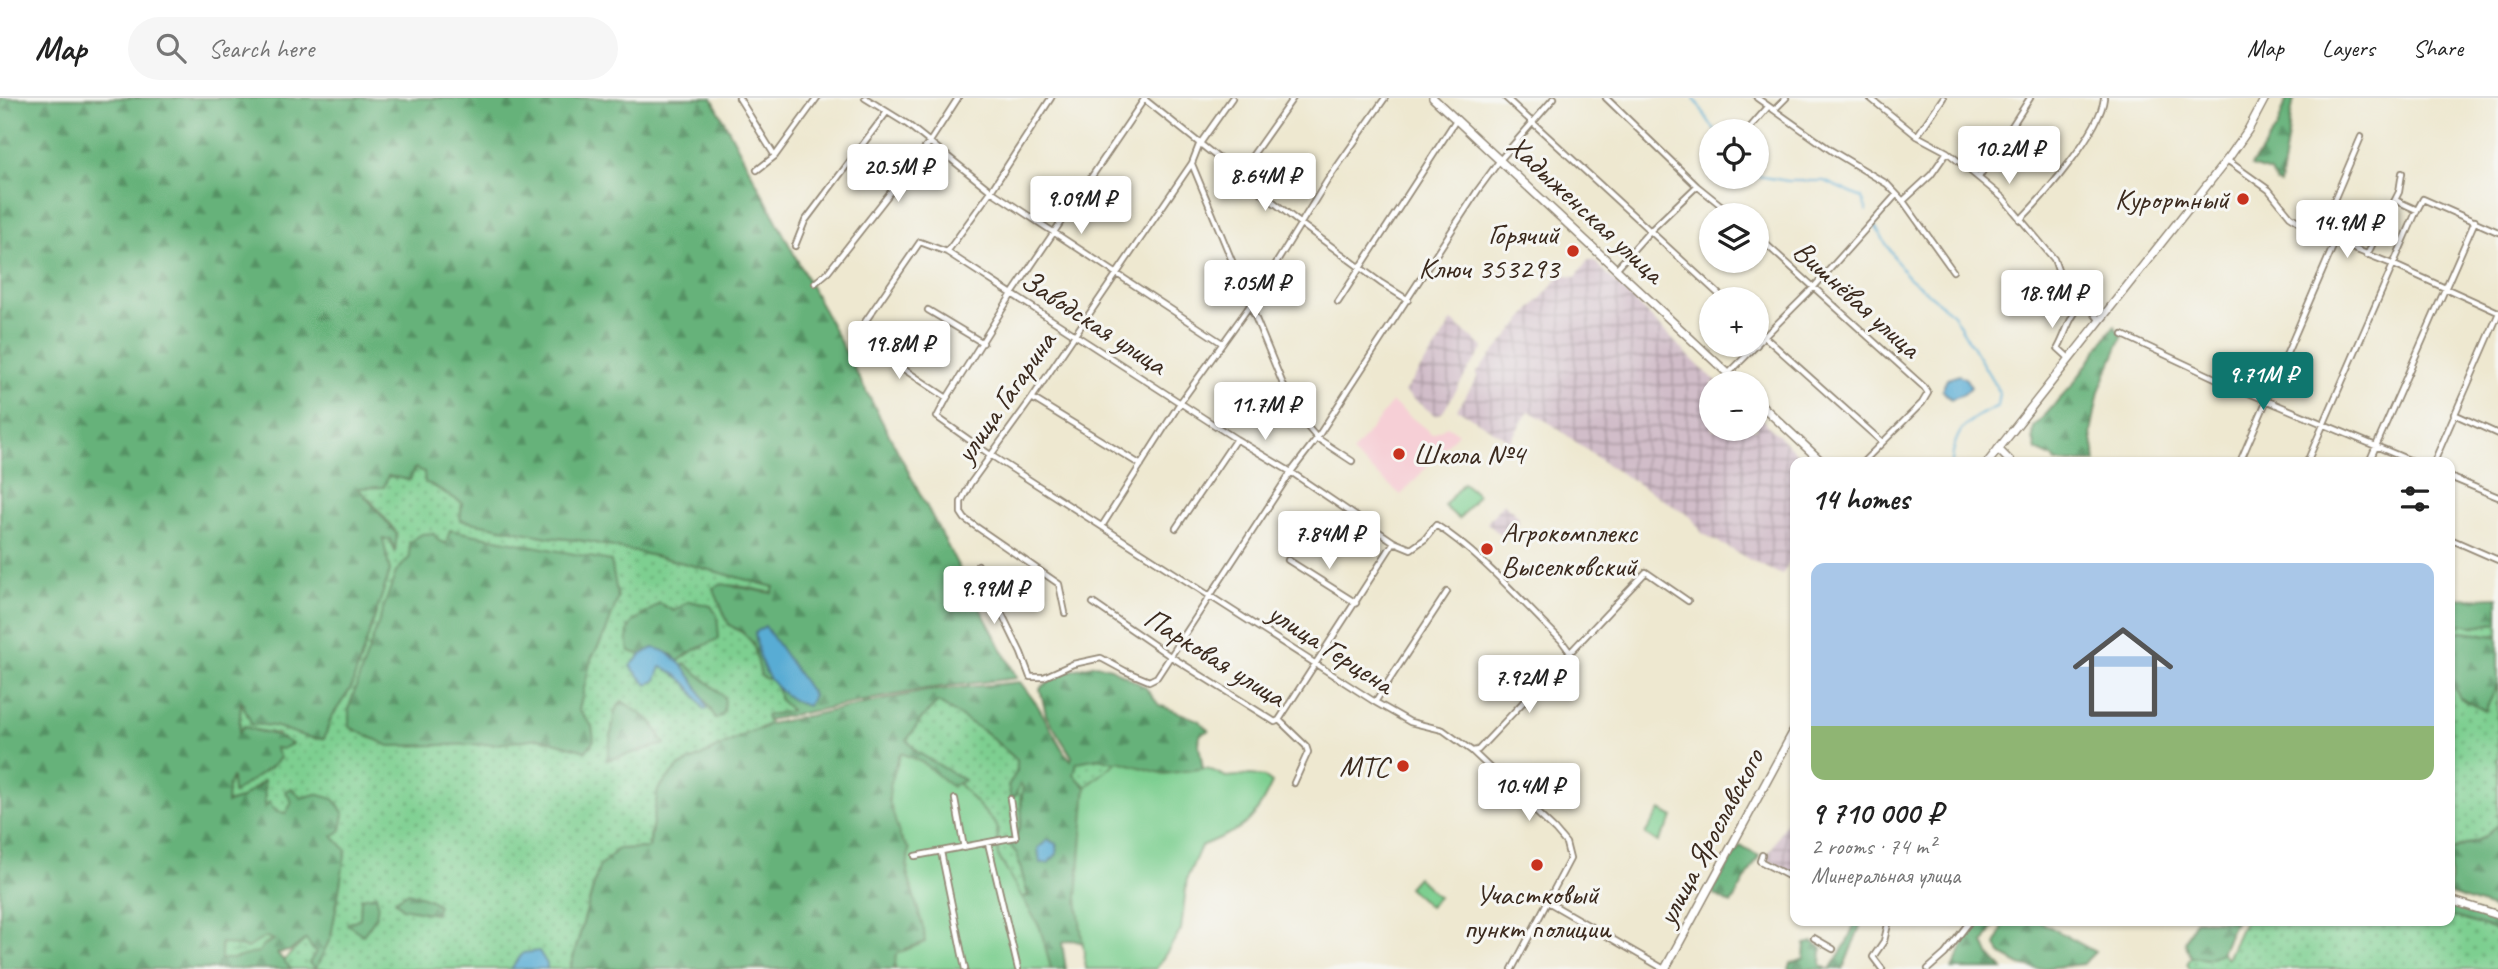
<!DOCTYPE html>
<html lang="en">
<head>
<meta charset="utf-8">
<style>
	body { margin:0; font-family:Caveat,sans-serif; background:#f6f6f6; color:#222; height:100vh; display:flex; flex-direction:column; font-size:26px; white-space:nowrap }
	* { box-sizing:border-box; margin:0 }
	p { font-size:23px; color:#767676 }
	.icon { flex:none; width:38px; height:38px; fill:none; stroke:currentColor; stroke-width:2; stroke-linecap:round; stroke-linejoin:round }
	.map { position:relative; flex:1; overflow:hidden }
	.side { position:absolute; left:1790px; top:359px; width:665px; height:469px; display:flex; flex-direction:column; background:#fff; border-radius:14px; box-shadow:0 2px 5px #0004 }
	.side>* { flex:none }
	.controls { position:absolute; left:1699px; top:21px; display:grid; gap:14px }
	.controls a { display:grid; place-items:center; width:70px; height:70px; border-radius:50%; background:#fff; box-shadow:0 2px 5px #0004; font-size:35px }
	.price { position:absolute; translate:-50% -60px; padding:0 16px; border-radius:7px; background:#fff; color:#222; font-size:23px; line-height:46px; filter:drop-shadow(0 2px 4px #0008) }
	.price::after { content:''; position:absolute; left:50%; top:42px; width:21px; height:16px; margin-left:-10px; background:inherit; clip-path:polygon(0 0,100% 0,50% 100%) }
	.price.selected { background:#0f766e; color:#fff }
	ul { padding:0; list-style:none }
	li { display:grid; align-content:center; gap:14px; height:371px; padding:0 21px }
	li+li { border-top:2px solid #e0e0e0 }
	li span { display:grid; place-items:center; height:217px; border-radius:14px; color:#555 }
	li>.icon { margin-inline-start:auto }
	span .icon { width:126px; height:126px; fill:#fffc; stroke-width:1 }
	li b { font-size:30px }
	h2 { display:flex; justify-content:space-between; align-items:center; height:84px; padding:0 21px; font-size:30px }
	header { display:flex; align-items:center; gap:42px; box-sizing:border-box; height:98px; padding:0 35px; background:#fff; border-bottom:2px solid #e0e0e0 }
	header strong { font-size:33px }
	nav { display:flex; gap:38px; margin-inline-start:auto; font-size:24px }
	.search { width:490px; height:63px; background:#f6f6f6; display:flex; align-items:center; gap:18px; box-sizing:border-box; padding:0 24px; border-radius:38px; color:#767676; font-size:26px }
	.map>svg:first-child { display:block }
	.built { fill:#f6cfd6 }
	.industrial { fill:url(#industrial-grid) }
	.grass { fill:url(#grass-dots); stroke:#5c7c57; stroke-width:2 }
	.forest { fill:url(#forest-firs); stroke:#506e4c; stroke-width:2 }
	.wetland { fill:url(#wetland-marsh); stroke:#5c7c57; stroke-width:2 }
	.green { fill:#7dcf90; stroke:#5c7c57; stroke-width:2 }
	.water { fill:#58acd4; stroke:#4a6b79; stroke-width:2 }
	.lines { fill:none; stroke-linecap:round; stroke-linejoin:round }
	.stream { stroke:#58acd4; stroke-width:2 }
	.street-casing { stroke:#948977; stroke-width:8 }
	.secondary-casing { stroke:#948977; stroke-width:10 }
	.street { stroke:#fff; stroke-width:4.5 }
	.secondary { stroke:#fff; stroke-width:7 }
	.poi-dot { fill:#c8321e; stroke:#f6f6f2; stroke-width:2.5 }
	.labels { text-anchor:middle; stroke-width:6; stroke-linejoin:round; paint-order:stroke }
	.poi-label { font-size:30px; fill:#3b2a1e; stroke:#f6f6f2; text-anchor:end }
	.street-label { font-size:30px; fill:#3b2a1e; stroke:#f6f6f2 }
</style>
</head>
<body>
<header>
<strong>Map</strong>
<div class="search"><svg class="icon" aria-label="search" viewBox="0 0 24 24"><circle cx="10" cy="10" r="6"/><path d="M15 15l6 6"/></svg>Search here</div>
<nav><a>Map</a><a>Layers</a><a>Share</a></nav>
</header>
<div class="map">
<svg width="2498" height="871" viewBox="0 0 2498 871">
	<defs>
		<pattern id="industrial-grid" width="8" height="8" patternUnits="userSpaceOnUse" patternTransform="scale(1.75)"><rect width="8" height="8" fill="#d1bdc9"/><path d="M0 4h8M4 0v8" fill="none" stroke="#ab9aa3"/></pattern>
		<pattern id="grass-dots" width="8" height="8" patternUnits="userSpaceOnUse" patternTransform="scale(1.75)"><rect width="8" height="8" fill="#7dcf90"/><path d="M2 2h.1M6 6h.1" fill="none" stroke="#68a875" stroke-width="1.8" stroke-linecap="round"/></pattern>
		<pattern id="forest-firs" width="22" height="20" patternUnits="userSpaceOnUse" patternTransform="scale(1.75)"><rect width="22" height="20" fill="#66b27a"/><path d="M5 1l3.5 6h-7zM16 11l3.5 6h-7z" fill="#559163"/></pattern>
		<pattern id="wetland-marsh" width="20" height="14" patternUnits="userSpaceOnUse" patternTransform="scale(1.75)"><rect width="20" height="14" fill="#7dcf90"/><path d="M1 5h8M5 5V1M11 12h8M15 12V8" fill="none" stroke="#68a875"/></pattern>
	</defs>
	<rect width="100%" height="100%" fill="#f6f6f2"/>
	<filter id="ink" filterUnits="userSpaceOnUse"><feTurbulence type="fractalNoise" baseFrequency=".0143" numOctaves="2"/><feDisplacementMap in="SourceGraphic" scale="14" xChannelSelector="R" yChannelSelector="G"/><feConvolveMatrix kernelMatrix="1 2 1 2 8 2 1 2 1" color-interpolation-filters="sRGB"/></filter>
	<filter id="wash" filterUnits="userSpaceOnUse"><feTurbulence type="fractalNoise" baseFrequency=".00686" numOctaves="4" result="noise"/><feDisplacementMap in="SourceGraphic" scale="28" xChannelSelector="R" yChannelSelector="G"/><feGaussianBlur stdDeviation="1.57" result="paint"/><feColorMatrix in="noise" values="0 0 0 0 0 0 0 0 0 0 0 0 0 0 0 0 0 1.4 0 .05"/><feComposite in="paint" operator="in"/></filter>
	<g filter="url(#wash)">
		<rect width="100%" height="100%" fill="#eee8d0"/>
		<path class="built" d="M1392 304 1432 336 1447 328 1458 335 1401 397 1352 355Z"/>
		<path class="industrial" d="M1588 162 1594 163 1701 270 1719 285H1712V331H1757V317L1806 364H1796L1795 454 1782 477 1752 463 1702 435 1691 419 1603 364 1553 327 1529 313 1510 343 1457 311 1477 280V274L1561 177 1576 179Z
			M1452 223 1484 250 1469 271 1443 314 1436 318 1404 294 1437 248Z
			M1503 405 1519 419 1517 422 1519 424 1503 439 1487 425Z
			M1795 708V777L1766 761Z"/>
		<path class="grass" d="M415 369 424 374 430 386 462 405 461 422 548 439 586 443 668 461 774 489 782 495C760 495 734 482 713 490L735 531C755 538 759 559 761 578L771 580C778 590 782 606 792 613L767 618 769 626 678 669 651 732 649 750 618 751 599 769 570 871H291L283 863 306 841 313 852 317 853 316 869C337 830 346 780 333 737 328 723 321 709 316 696L293 704 286 715 265 712 264 683 240 701 227 705 155 668 233 677V685L275 650 278 636 251 631 245 628 239 636 241 601 252 627C283 624 296 641 324 641L331 620 351 590 390 473 382 441H390L395 450 397 435 371 403 357 390Z
			M2450 525 2471 528 2498 525V538L2450 533Z
			M2450 583 2485 613 2498 586V727L2483 740 2450 753Z
			M938 604 985 634 1017 662 1015 697 1020 685 1023 689 1020 701 1023 718 1016 739 1017 756 1028 798 1021 800 998 757 997 728 958 685 963 682 917 654 906 642 922 620Z
			M1098 660 1118 663 1086 689 1074 677 1077 664Z
			M2450 817 2498 833V871H2190L2187 866 2191 859 2207 861 2221 855 2227 861 2244 823 2450 822Z"/>
		<path class="forest" d="M0 0H712L1017 580 925 591 767 622 766 618C775 614 783 617 791 612L779 601 778 590 771 580 766 581 761 578 753 545 742 534 729 527 713 490 722 486 772 495 774 489 668 461 586 443 548 439 460 422 462 405 430 386 425 385 424 374 415 370 410 382 388 378 384 389 358 390 397 436 395 453 390 441H383L390 473 351 590 331 620 324 641C296 641 283 624 252 627L241 603 239 634 244 628C262 637 272 632 292 646L282 651 275 650 280 660 272 668 233 695 232 679 228 688 227 705 240 701 264 683 265 709 269 704 277 714 286 715 292 704 285 693 292 690 301 700 316 696 334 701 344 716 341 732 333 738 346 752 331 839 316 870 309 865 316 854 313 852 306 841 290 853 277 855 291 871H0Z
			M2287 0H2294L2280 86 2276 85 2271 74 2251 68 2277 30Z
			M2114 228 2122 239 2099 293 2091 335 2096 364H2056L2054 360 2036 352 2033 340 2034 329 2071 289Z
			M450 432 611 463 618 500 605 536 591 561 579 612 592 628 594 642 586 653 539 640 497 646 389 648 349 629V609L396 474 410 459 409 444 422 436 433 435 439 443 446 446Z
			M2498 499V525L2471 528 2450 525V501Z
			M689 503 711 508 717 517 719 540C704 549 691 551 678 564L673 557 653 550 641 557 629 553C622 518 638 525 659 505L674 513Z
			M2450 533 2498 538V586L2485 613 2460 600 2450 583Z
			M685 565C690 570 723 596 724 600 726 604 724 612 723 617L716 621C706 603 694 586 682 568Z
			M1096 566 1111 570 1145 589 1159 607 1198 622 1209 632 1200 637 1199 647 1203 671 1164 676 1098 660 1077 664 1074 677 1086 689 1077 800 1083 845 1072 842 1062 845 1066 871H1051L1040 830 1021 800 1028 798 1017 756 1009 746C1029 725 1018 713 1023 689L1020 686 1015 698 1011 701 1008 688 1017 673V662L985 634 938 604 922 620 907 642 917 654 964 682 952 689 923 665 901 655 896 665 900 739 909 751 907 774 924 832 925 844 906 851 894 868 895 871H570L599 769 618 751 649 750 658 691 678 669 752 633 761 631 769 626 926 593 1020 584 1038 608 1064 654 1071 662 1072 659 1046 617 1040 590 1065 574Z
			M622 603 651 623 665 646 607 662 615 613Z
			M2498 727V812L2450 796V753L2483 740Z
			M1740 748 1759 758 1731 806 1714 796 1713 793Z
			M409 794C419 799 430 799 438 807L435 816 402 810 395 802Z
			M376 797C381 814 374 823 363 837L347 826 360 820 361 800Z
			M2450 807 2498 822V833L2450 817Z
			M2195 822 2235 823 2221 855 2207 861 2191 859 2185 844Z
			M1856 823H1862L1843 871H1830L1846 846Z
			M1975 823H1997L1984 845 1990 859 2003 871H1952Z
			M2005 823H2042L2043 825 2095 854 2083 866 2037 871 2020 867 2000 856 1996 847Z
			M1813 844 1822 850 1821 867 1828 871H1789L1791 865 1804 860 1805 846Z"/>
		<path class="wetland" d="M266 839 274 842 262 848 259 854 232 861H221V845L247 850Z"/>
		<path class="green" d="M1463 385 1478 397 1459 421 1444 408Z
			M901 655 923 665 952 689 958 685 997 728 998 758 1040 830 1051 871H895L896 856 925 844 924 832 907 774 909 751 900 739 889 702 890 687Z
			M1118 663 1164 676 1207 670 1226 679 1251 677 1264 679 1272 685C1252 729 1244 729 1201 748L1187 780 1181 832 1156 871H1086L1077 800 1086 689Z
			M1660 712 1673 719 1658 744 1645 736Z
			M1417 779 1438 799 1429 809 1408 789Z"/>
		<path class="water" d="M1959 277 1966 281 1971 289 1964 296 1951 301 1942 292 1947 281Z
			M765 528 813 597 808 608C789 604 770 586 763 568 758 558 757 546 755 535Z
			M653 550C677 552 701 590 707 611L704 612C692 591 684 578 661 569L656 582 647 587 630 568 641 557Z
			M1048 742 1057 746V756L1048 765H1040L1038 750Z
			M539 853 547 866V871H511L523 855Z"/>
		<g class="lines">
			<path class="stream" d="M1694 0 1715 33
				M1757 78 1788 83H1824L1862 100 1867 113
				M1875 128 1905 176 1953 216 2000 295 1998 308C1969 321 1954 330 1952 364"/>
		</g>
	</g>
	<g filter="url(#ink)">
		<g class="lines">
			<defs>
				<path id="street" d="M739 0 775 58 757 72
					M865 0 907 26 991 93 1222 245
					M1145 0 1012 196 947 300 937 319 989 356 1375 604 1410 624 1443 632 1472 653 1555 732 1566 745 1570 761 1512 871
					M1506 0 1724 201
					M1606 0 1697 88 1733 117
					M1757 0 1832 53 1887 86 1903 103 1953 173
					M1870 0 1917 38 1947 54 2003 100 2054 161 2060 178 2074 189 2100 223
					M1144 1 1301 126 1381 185 1408 202
					M1774 12 1786 0
					M1747 33 1768 9
					M1917 38 1943 0
					M775 58 817 0
					M2227 62 2269 92 2290 118 2319 137 2392 166 2498 214
					M1192 66 1294 313 1317 340 1352 363
					M1238 78 1293 0
					M1979 79 2030 0
					M2395 102 2417 112 2423 101 2498 134
					M1903 103 1931 77 1947 54
					M2020 122C2044 98 2101 32 2104 0
					M2319 137 2361 39
					M1757 138 1924 289 1928 295 1922 305 1863 364
					M795 148 805 123 887 14
					M947 154 991 93 1051 0
					M2367 157 2399 94 2402 75
					M1616 171 1649 134 1697 88
					M815 185 828 174 929 45 958 0
					M1338 204 1456 22
					M928 212 983 245
					M1757 232 1882 344
					M858 234 920 144 947 154 1236 341 1291 374 1394 444 1411 451 1425 441 1436 427C1479 454 1524 506 1561 542L1569 553
					M2123 237 2232 288 2414 364
					M885 242 890 262 947 300
					M1757 246 1813 190 1896 97
					M2070 261 2058 250C2067 234 2069 216 2085 205
					M1728 276 1757 247
					M1032 300 1141 367
					M2454 316 2498 336
					M2240 364 2335 144
					M2307 364 2417 112
					M2369 364 2475 123
					M2434 364 2498 217
					M2450 379 2498 399
					M1102 428 1180 305 1251 206 1327 83 1385 0
					M1176 430 1236 341
					M2450 441 2498 462
					M1288 462 1356 505
					M978 467 1021 555 1030 579H1044L1073 566 1101 560 1125 573 1149 583 1157 579 1291 374 1317 340 1478 92 1500 62 1554 0
					M1093 505 1170 558 1275 624 1279 622 1306 648 1308 654 1294 685
					M1065 515 1059 486 965 421 961 415V404L970 386 1032 300 1192 65 1199 47 1232 0
					M1375 604 1447 494
					M1279 622 1394 444
					M1473 653 1478 652 1496 633 1646 474 1688 503
					M955 701 964 750
					M988 745 1018 871
					M941 754 965 871
					M1762 757 1760 763 1796 782
					M915 758 1016 739 1010 701
					M1548 804 1664 871
					M1814 840 1833 851
					M1882 871 1873 859 1884 843 1889 822
					M1928 871 1945 856 1971 822"/>
				<path id="secondary" d="M1433 0 1738 285
					M1757 303 1822 364
					M1998 351 2011 364
					M1988 364 2230 58 2248 32 2265 0
					M2450 802 2498 817
					M1665 871 1796 629"/>
			</defs>
			<use href="#street" class="street-casing"/>
			<use href="#secondary" class="secondary-casing"/>
			<use href="#street" class="street"/>
			<use href="#secondary" class="secondary"/>
		</g>
	</g>
	<g class="poi-dot">
		<circle cx="2243" cy="101" r="7"/>
		<circle cx="1573" cy="153" r="7"/>
		<circle cx="1399" cy="356" r="7"/>
		<circle cx="1487" cy="451" r="7"/>
		<circle cx="1403" cy="668" r="7"/>
		<circle cx="1537" cy="767" r="7"/>
	</g>
	<g class="labels">
		<g class="poi-label">
			<text x="2229" y="111">Курортный</text>
			<text x="1559" y="146">Горячий<tspan x="1559" dy="34">Ключ 353293</tspan></text>
			<text x="1413" y="366" text-anchor="start">Школа №4</text>
			<text x="1501" y="444" text-anchor="start">Агрокомплекс<tspan x="1501" dy="34">Выселковский</tspan></text>
			<text x="1389" y="678">МТС</text>
			<text x="1537" y="806" text-anchor="middle">Участковый<tspan x="1537" dy="34">пункт полиции</tspan></text>
		</g>
		<g class="street-label">
			<text transform="translate(1586 111) rotate(43)" y="10">Хадыженская улица</text>
			<text transform="translate(1857 201) rotate(42)" y="10">Вишнёвая улица</text>
			<text transform="translate(1094 224) rotate(33)" y="10">Заводская улица</text>
			<text transform="translate(1005 299) rotate(-55)" y="10">улица Гагарина</text>
			<text transform="translate(1331 550) rotate(33)" y="10">улица Герцена</text>
			<text transform="translate(1215 559) rotate(32)" y="10">Парковая улица</text>
			<text transform="translate(1710 739) rotate(-62)" y="10">улица Ярославского</text>
		</g>
	</g>
</svg>
<div class="controls">
<a><svg class="icon" aria-label="locate" viewBox="0 0 24 24"><circle cx="12" cy="12" r="6"/><path d="M12 2v4M12 18v4M2 12h4M18 12h4"/></svg></a>
<a><svg class="icon" aria-label="layers" viewBox="0 0 24 24"><path d="M12 4l9 5-9 5-9-5zM3 14l9 5 9-5"/></svg></a>
<a>+</a>
<a>−</a>
</div>
<b class="price" style="left:2009px;top:88px">10.2M ₽</b>
<b class="price" style="left:898px;top:106px">20.5M ₽</b>
<b class="price" style="left:1265px;top:115px">8.64M ₽</b>
<b class="price" style="left:1081px;top:138px">9.09M ₽</b>
<b class="price" style="left:2347px;top:162px">14.9M ₽</b>
<b class="price" style="left:1255px;top:222px">7.05M ₽</b>
<b class="price" style="left:2052px;top:232px">18.9M ₽</b>
<b class="price" style="left:899px;top:283px">19.8M ₽</b>
<b class="price selected" style="left:2263px;top:314px">9.71M ₽</b>
<b class="price" style="left:1265px;top:344px">11.7M ₽</b>
<b class="price" style="left:1329px;top:473px">7.84M ₽</b>
<b class="price" style="left:994px;top:528px">9.99M ₽</b>
<b class="price" style="left:1529px;top:617px">7.92M ₽</b>
<b class="price" style="left:1529px;top:725px">10.4M ₽</b>
<section class="side">
<h2>14 homes<svg class="icon" aria-label="filters" viewBox="0 0 24 24"><path d="M4 7h16M4 17h16"/><circle cx="9" cy="7" r="2"/><circle cx="15" cy="17" r="2"/></svg></h2>
<ul>
<li><span style="background:linear-gradient(#a9c7e8 75%,#8fb573 0)"><svg class="icon" aria-label="home" viewBox="0 0 24 24"><path d="M3 11l9-7 9 7M6 9v11h12V9"/></svg></span><div><b>9 710 000 ₽</b><p>2 rooms · 74 m²</p><p>Минеральная улица</p></div></li>
</ul>
</section>
</div>
</body>
</html>
